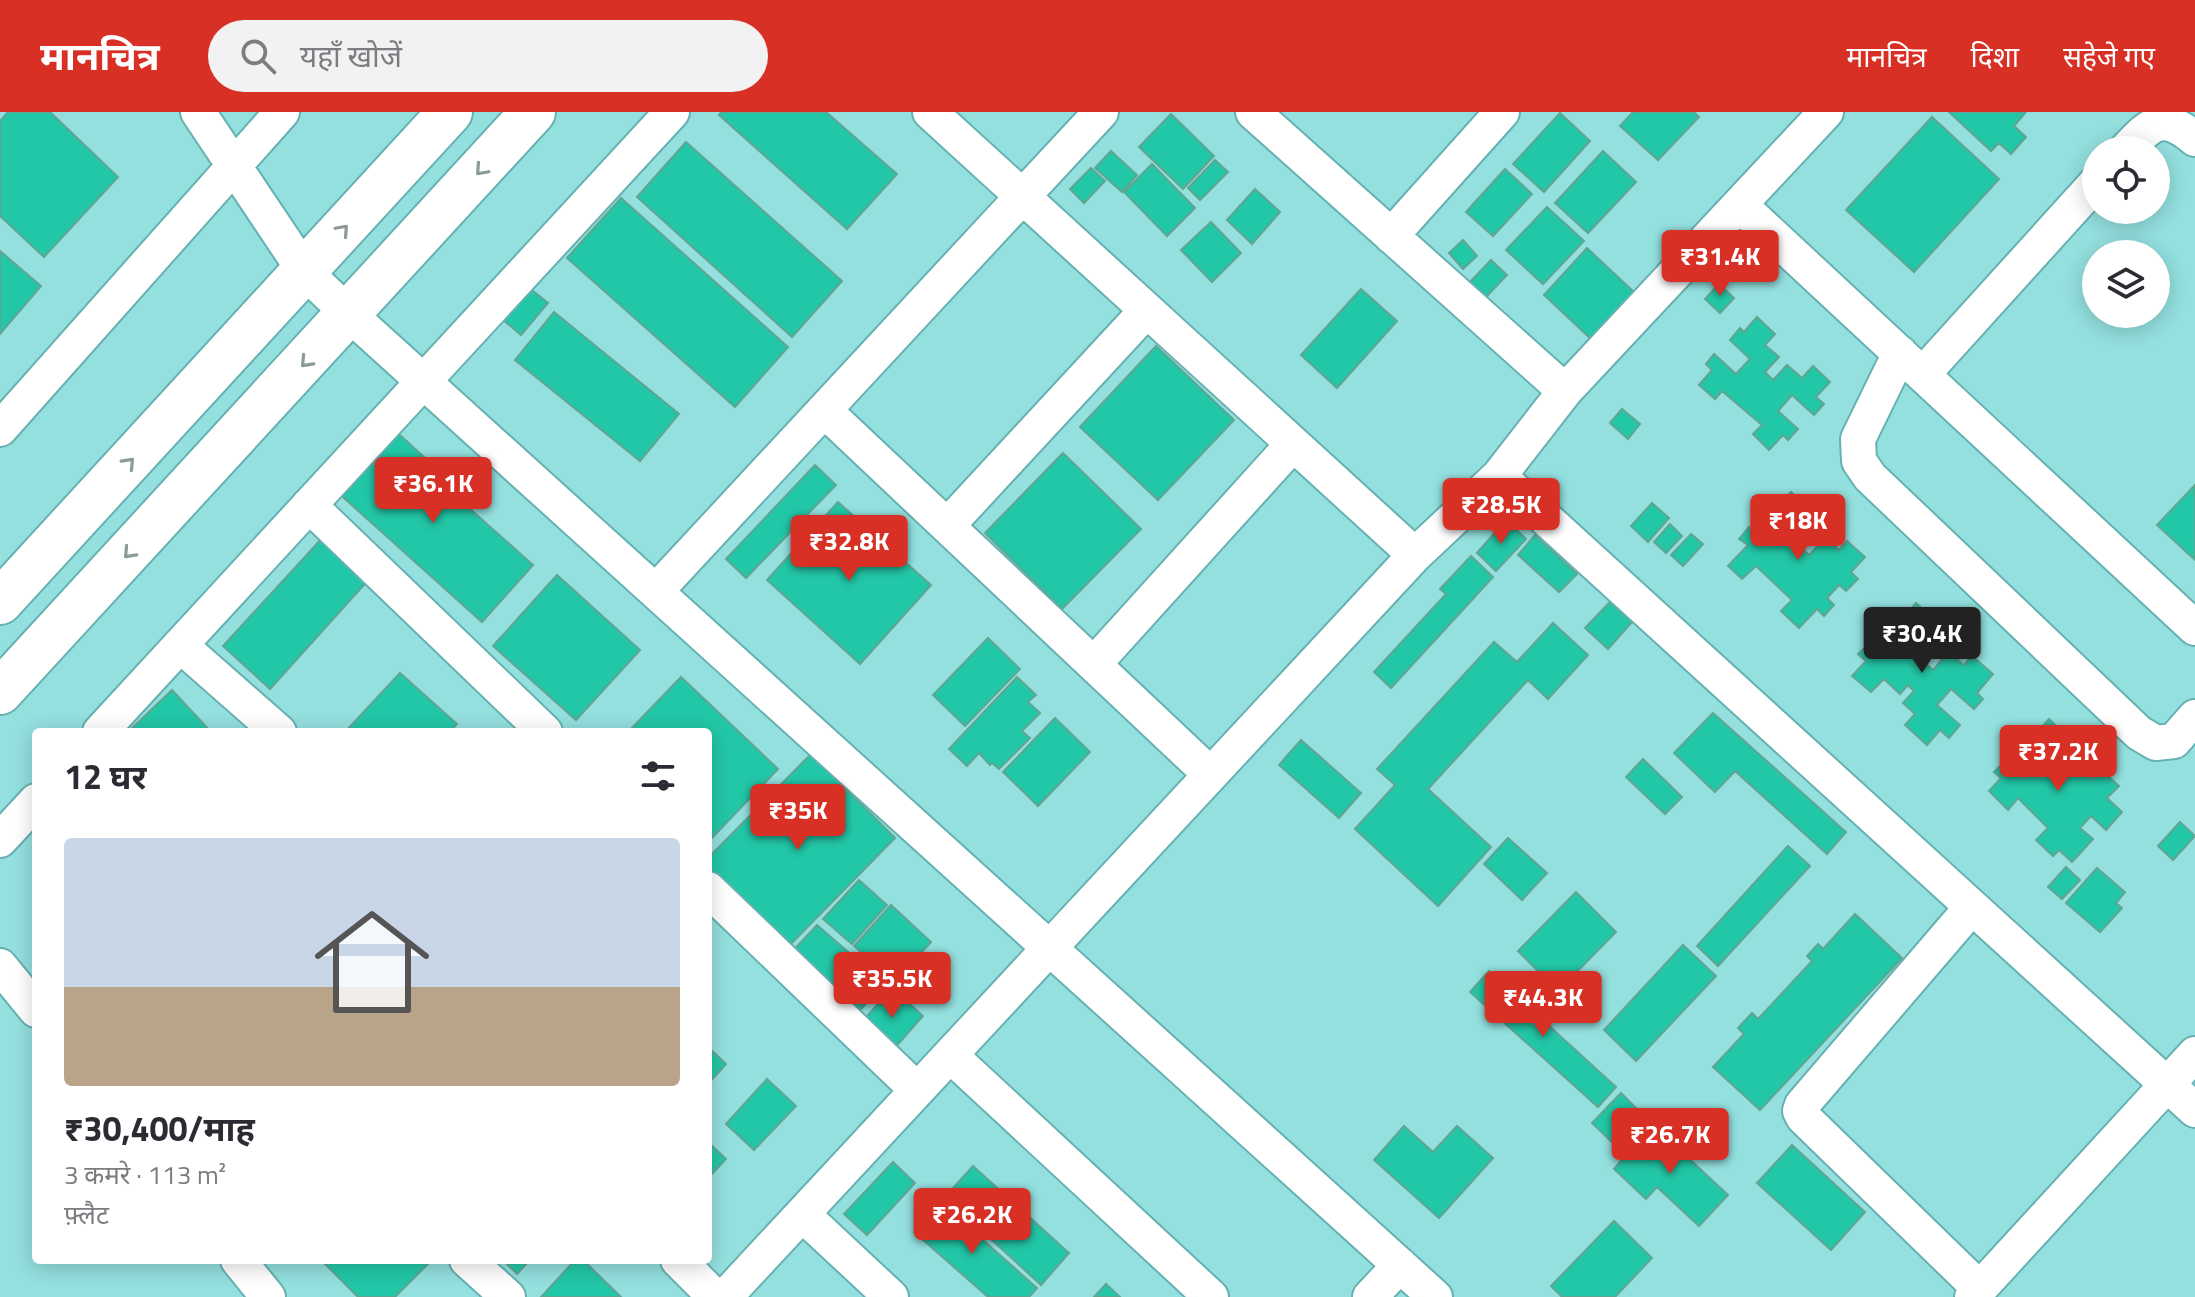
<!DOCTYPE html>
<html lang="hi">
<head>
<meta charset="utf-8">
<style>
	body { margin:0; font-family:"Titillium Web","Noto Sans Devanagari",sans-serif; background:#f2f2f3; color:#2b2b33; height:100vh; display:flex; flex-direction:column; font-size:30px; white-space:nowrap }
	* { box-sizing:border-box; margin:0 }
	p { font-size:26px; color:#7c7c81 }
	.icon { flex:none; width:44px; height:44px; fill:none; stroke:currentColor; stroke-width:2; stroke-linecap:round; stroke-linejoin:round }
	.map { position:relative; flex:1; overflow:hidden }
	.details { position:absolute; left:32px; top:616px; width:680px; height:536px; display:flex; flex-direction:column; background:#fff; border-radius:8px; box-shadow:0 4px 20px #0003 }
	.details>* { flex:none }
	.fabs { position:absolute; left:2082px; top:24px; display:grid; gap:16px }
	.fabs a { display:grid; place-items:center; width:88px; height:88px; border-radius:50%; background:#fff; box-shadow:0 4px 20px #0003; font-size:40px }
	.price { position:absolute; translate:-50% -68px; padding:0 18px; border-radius:8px; background:#d93025; color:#fff; font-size:26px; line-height:52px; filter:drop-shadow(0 2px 4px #0008) }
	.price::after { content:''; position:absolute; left:50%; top:48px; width:24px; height:18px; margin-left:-12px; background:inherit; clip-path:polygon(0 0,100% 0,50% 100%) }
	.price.active { background:#222; color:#fff }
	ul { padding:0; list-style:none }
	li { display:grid; align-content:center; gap:16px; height:424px; padding:0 32px }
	li span { display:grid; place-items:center; height:248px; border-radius:8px; color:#555 }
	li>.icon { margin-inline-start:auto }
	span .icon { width:144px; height:144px; fill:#fffc; stroke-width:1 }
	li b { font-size:34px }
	h2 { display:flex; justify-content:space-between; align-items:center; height:96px; padding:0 32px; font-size:34px }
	header { display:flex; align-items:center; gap:48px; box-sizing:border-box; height:112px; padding:0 40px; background:#d93025; color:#fff }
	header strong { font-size:38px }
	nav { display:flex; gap:44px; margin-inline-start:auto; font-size:28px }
	.search { width:560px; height:72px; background:#f2f2f3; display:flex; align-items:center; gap:20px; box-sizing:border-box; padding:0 28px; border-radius:44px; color:#7c7c81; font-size:30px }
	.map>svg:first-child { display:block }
	.building { fill:#22c7a7; stroke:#60a592; stroke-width:2 }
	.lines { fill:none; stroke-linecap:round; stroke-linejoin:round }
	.minor-casing { stroke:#66b1b1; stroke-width:38 }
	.secondary-casing { stroke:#66b1b1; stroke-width:48 }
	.minor { stroke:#fff; stroke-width:34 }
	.secondary { stroke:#fff; stroke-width:44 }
	.oneway { stroke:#8c9a9a }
</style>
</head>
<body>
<header>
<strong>मानचित्र</strong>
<div class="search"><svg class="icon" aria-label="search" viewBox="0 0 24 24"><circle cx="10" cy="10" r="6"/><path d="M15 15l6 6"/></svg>यहाँ खोजें</div>
<nav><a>मानचित्र</a><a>दिशा</a><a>सहेजे गए</a></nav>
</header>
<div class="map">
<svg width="2195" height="1185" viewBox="0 0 2195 1185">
	<rect width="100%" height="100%" fill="#93e0df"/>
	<path class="building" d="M8 0H50L118 65 44 145 0 104V9Z
		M721 0H826L897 62 847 117 719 3Z
		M1633 0H1694L1699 5 1658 48 1620 14Z
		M1949 0H2026L2014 14 2026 25 2011 42 1999 31 1991 39Z
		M1560 1 1590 29 1544 80 1513 52Z
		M1171 2 1214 44 1183 77 1139 35Z
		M1932 5 1999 67 1914 160 1846 98Z
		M686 30 842 169 792 225 637 85Z
		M1111 39 1137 63 1122 80 1095 56Z
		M1603 39 1636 70 1588 121 1555 91Z
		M1215 48 1228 60 1200 88 1188 76Z
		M1152 52 1195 96 1167 124 1124 80Z
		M1091 56 1105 69 1084 91 1070 77Z
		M1505 57 1532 82 1493 124 1466 100Z
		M1255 77 1280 100 1252 132 1227 108Z
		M621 86 788 235 735 295 567 146Z
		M1547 95 1584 129 1543 172 1506 138Z
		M1211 110 1241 141 1212 170 1181 138Z
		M1463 128 1477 144 1463 157 1449 141Z
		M1587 136 1635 181 1591 227 1544 183Z
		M0 139 41 174 0 222Z
		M1491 148 1507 163 1485 186 1469 171Z
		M1719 172 1734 186 1720 201 1705 187Z
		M528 175 548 191 521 223 502 207Z
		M1361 177 1397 209 1337 276 1301 243Z
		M554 200 679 302 640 349 515 248Z
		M1757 205 1775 222 1765 233 1779 245 1765 260 1773 268 1787 253 1802 266 1813 254 1830 270 1816 285 1824 292 1814 303 1792 283 1778 299 1798 317 1788 328 1783 323 1769 338 1753 322 1762 313 1722 279 1715 287 1699 273 1712 258 1706 252 1714 242 1736 262 1750 247 1730 228 1740 216 1744 220Z
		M1156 234 1234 308 1158 388 1080 315Z
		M1622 297 1640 312 1628 327 1610 311Z
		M391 315 455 373 450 379 533 453 482 510 335 378Z
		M1063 341 1141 417 1062 497 985 421Z
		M815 353 836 373 746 466 726 447Z
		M2195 373V448L2157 413Z
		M1791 380 1807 395 1800 404 1815 418 1800 435 1809 443 1825 426 1839 438 1847 429 1865 445 1851 460 1858 467 1846 479 1839 473 1827 486 1834 493 1824 504 1817 497 1799 516 1781 499 1792 488 1756 454 1742 467 1728 454 1748 433 1739 427 1749 415 1771 434 1784 421 1761 400 1772 389 1777 394Z
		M838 390 931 473 860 552 767 468Z
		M1652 391 1669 406 1648 430 1631 414Z
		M1506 408 1526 427 1496 459 1477 441Z
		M1670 412 1682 424 1666 441 1654 430Z
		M1691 422 1703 432 1683 454 1671 443Z
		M325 423 371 465 270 577 223 534Z
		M1535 423 1577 462 1559 480 1518 443Z
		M1471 444 1493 465 1391 576 1374 560 1446 482 1440 477Z
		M557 463 640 538 576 608 493 534Z
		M1610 490 1632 510 1608 537 1585 516Z
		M1916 491 1938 510 1924 525 1937 538 1925 551 1933 558 1948 540 1964 553 1972 544 1993 562 1977 581 1983 587 1974 597 1951 577 1937 593 1960 613 1949 626 1940 618 1927 633 1905 613 1915 602 1903 591 1914 579 1908 573 1900 582 1884 567 1871 580 1852 564 1866 549 1858 542 1871 530 1889 547 1903 533 1884 515 1897 501 1903 507Z
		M1553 511 1588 543 1548 587 1528 568 1428 677 1491 735 1438 794 1355 717 1395 673 1377 657 1494 530 1517 550Z
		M988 526 1020 557 965 614 933 583Z
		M400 561 457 612 450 620H345Z
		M681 565 778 657 708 730V620H628Z
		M1017 565 1036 583 1028 590 1040 601 1022 619 1030 626 999 657 992 651 990 653 979 641 967 654 949 637Z
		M172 578 211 620H128Z
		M1713 601 1846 720 1827 742 1735 659 1715 680 1674 641Z
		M1055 606 1090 640 1038 694 1003 660Z
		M2049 607 2068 625 2062 632 2076 646 2058 665 2064 671 2078 654 2093 667 2101 658 2119 674 2107 686 2122 700 2106 718 2091 704 2080 716 2093 727 2072 750 2059 738 2053 744 2036 728 2048 716 2018 686 2008 698 1989 679 2001 666 1994 660 2006 648 2025 666 2039 651 2018 631 2029 619 2034 624Z
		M1301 628 1361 681 1339 706 1279 653Z
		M811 642 895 726 785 838 708 762V746Z
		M1643 647 1682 685 1665 702 1626 665Z
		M2180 710 2195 724 2173 748 2158 734Z
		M1508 726 1547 761 1522 788 1484 752Z
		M1788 734 1810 754 1718 854 1697 834Z
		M2066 755 2080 768 2062 787 2048 775Z
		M2097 756 2125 780 2116 791 2122 796 2100 820 2066 791Z
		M859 768 887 793 852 832 823 807Z
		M1576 780 1616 820 1558 879 1518 839Z
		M891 793 931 830 895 870 854 834Z
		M1855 802 1902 846 1760 998 1713 955 1744 922 1738 916 1752 901 1758 907 1812 849 1807 844 1818 832 1823 837Z
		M817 813 884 871 856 903 789 843Z
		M1683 833 1716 864 1636 949 1604 918Z
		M1489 859 1616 975 1598 995 1470 880Z
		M892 876 923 904 891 940 860 912Z
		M708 935 726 952 708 972Z
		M767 967 796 994 754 1038 726 1012Z
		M1621 981 1641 1001 1612 1030 1592 1011Z
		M1652 1012 1728 1083 1699 1114 1657 1075 1646 1087 1614 1057Z
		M1404 1014 1433 1040 1457 1014 1493 1046 1439 1106 1374 1048Z
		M708 1030 726 1047 708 1066Z
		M1792 1033 1865 1100 1831 1138 1757 1071Z
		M893 1050 915 1071 867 1123 844 1102Z
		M973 1054 1069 1141 1041 1173 945 1085Z
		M940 1090 1037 1176 1029 1185H988L914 1120Z
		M1614 1109 1652 1146 1615 1185H1562L1551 1174Z
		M321 1148H432L395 1185H358Z
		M503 1148H530L517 1162Z
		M575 1148H583L621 1185H541Z
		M1106 1172 1120 1185H1094Z"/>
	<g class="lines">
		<defs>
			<path id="minor" d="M198 0 305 160 350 203 1435 1185
				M930 0 1415 443
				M1253 0 1565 279
				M2126 38C2152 10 2163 0 2195 27
				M1740 93 2195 516
				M1391 124 1502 0
				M1900 241 1858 327 1859 349 1870 365 2139 621 2156 631 2174 629 2195 605
				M1923 262 2096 71
				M824 298 1210 662
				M0 317 282 0
				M1499 364 2195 998
				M309 393 545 620
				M947 414 1147 198
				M656 479 1101 0
				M180 533 279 620
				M1094 552 1293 332
				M100 620 672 0
				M0 728 36 689
				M708 777 917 978
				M1972 795 1802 993 1800 999 1803 1005 1980 1177
				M0 854 36 898
				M950 943 1211 1185
				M802 1102 891 1185
				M238 1148 268 1185
				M467 1148 508 1185
				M678 1148 715 1185
				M725 1185 1415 443 1499 364 1565 279 1826 0
				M1370 1185 1400 1153
				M1972 1185 2195 942"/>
			<path id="secondary" d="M0 490 450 0
				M0 580 533 0"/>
		</defs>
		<use href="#minor" class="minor-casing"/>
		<use href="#secondary" class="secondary-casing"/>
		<use href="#minor" class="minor"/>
		<use href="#secondary" class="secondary"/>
	</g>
	<defs><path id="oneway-chevron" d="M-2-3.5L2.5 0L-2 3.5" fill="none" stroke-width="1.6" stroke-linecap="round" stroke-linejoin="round" transform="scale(2)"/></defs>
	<g class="oneway">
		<use href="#oneway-chevron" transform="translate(481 58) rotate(132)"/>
		<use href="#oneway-chevron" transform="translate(343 118) rotate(-48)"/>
		<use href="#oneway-chevron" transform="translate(306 250) rotate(133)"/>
		<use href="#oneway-chevron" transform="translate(129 351) rotate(-47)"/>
		<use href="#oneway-chevron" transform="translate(129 441) rotate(133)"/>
	</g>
</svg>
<div class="fabs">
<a><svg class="icon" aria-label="locate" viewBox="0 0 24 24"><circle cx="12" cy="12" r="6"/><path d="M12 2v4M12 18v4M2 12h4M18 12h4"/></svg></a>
<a><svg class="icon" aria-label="layers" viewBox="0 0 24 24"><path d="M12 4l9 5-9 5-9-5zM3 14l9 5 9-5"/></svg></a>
</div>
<b class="price" style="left:1720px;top:186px">₹31.4K</b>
<b class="price" style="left:433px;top:413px">₹36.1K</b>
<b class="price" style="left:1501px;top:434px">₹28.5K</b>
<b class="price" style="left:1798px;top:450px">₹18K</b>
<b class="price" style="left:849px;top:471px">₹32.8K</b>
<b class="price active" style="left:1922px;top:563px">₹30.4K</b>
<b class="price" style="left:2058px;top:681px">₹37.2K</b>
<b class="price" style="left:798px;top:740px">₹35K</b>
<b class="price" style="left:892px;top:908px">₹35.5K</b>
<b class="price" style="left:1543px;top:927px">₹44.3K</b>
<b class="price" style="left:1670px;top:1064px">₹26.7K</b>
<b class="price" style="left:972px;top:1144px">₹26.2K</b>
<section class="details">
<h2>12 घर<svg class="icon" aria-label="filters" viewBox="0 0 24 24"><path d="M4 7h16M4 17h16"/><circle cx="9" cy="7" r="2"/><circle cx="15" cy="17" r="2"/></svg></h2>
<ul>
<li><span style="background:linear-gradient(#c9d6e8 60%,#b9a48a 0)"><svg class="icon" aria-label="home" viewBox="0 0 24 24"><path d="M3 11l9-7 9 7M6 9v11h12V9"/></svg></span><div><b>₹30,400/माह</b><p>3 कमरे · 113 m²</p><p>फ़्लैट</p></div></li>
</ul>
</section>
</div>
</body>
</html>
